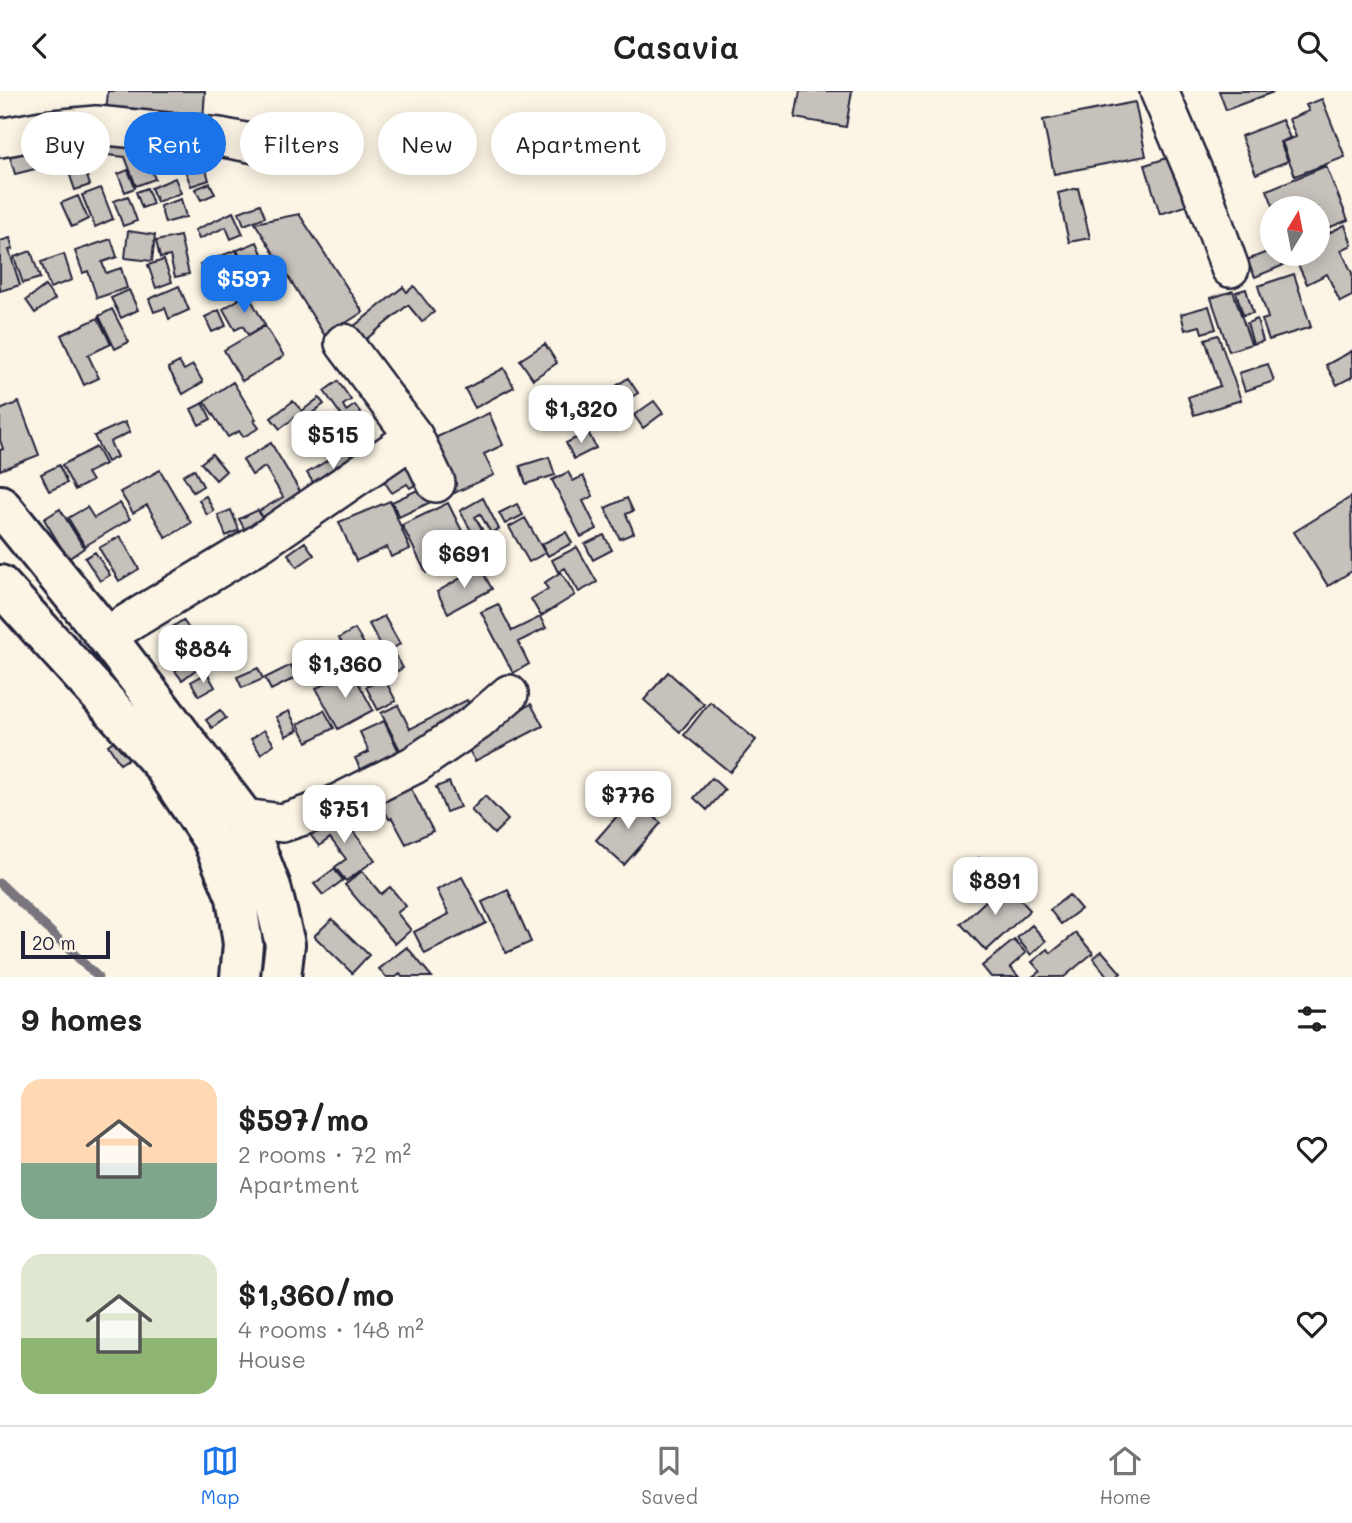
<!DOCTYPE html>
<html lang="en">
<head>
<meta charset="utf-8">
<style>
	body { margin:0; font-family:Mali,sans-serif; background:#f2f2f2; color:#222; height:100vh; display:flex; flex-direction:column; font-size:26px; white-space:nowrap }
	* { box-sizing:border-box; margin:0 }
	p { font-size:23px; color:#767676 }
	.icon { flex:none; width:38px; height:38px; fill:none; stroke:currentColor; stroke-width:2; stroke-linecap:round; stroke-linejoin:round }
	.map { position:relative; height:886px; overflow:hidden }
	.panel { display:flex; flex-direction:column; background:#fff; flex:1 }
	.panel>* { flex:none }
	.hud { position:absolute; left:21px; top:21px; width:700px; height:63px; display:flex; gap:14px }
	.needle { width:46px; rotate:10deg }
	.tools { position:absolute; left:1260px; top:105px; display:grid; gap:14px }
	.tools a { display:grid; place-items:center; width:70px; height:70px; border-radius:50%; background:#fff; box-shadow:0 4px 18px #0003; font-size:35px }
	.scale { position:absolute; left:21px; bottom:18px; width:89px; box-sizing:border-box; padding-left:7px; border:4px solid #22223b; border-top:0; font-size:19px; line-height:24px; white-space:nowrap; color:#22223b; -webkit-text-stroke:5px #fcf5e5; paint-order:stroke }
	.price { position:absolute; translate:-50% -60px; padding:0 16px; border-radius:14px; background:#fff; color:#222; font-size:23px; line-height:46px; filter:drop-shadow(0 2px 4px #0008) }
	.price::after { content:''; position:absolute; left:50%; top:42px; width:21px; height:16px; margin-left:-10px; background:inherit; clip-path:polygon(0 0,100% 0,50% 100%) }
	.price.selected { background:#1a73e8; color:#fff }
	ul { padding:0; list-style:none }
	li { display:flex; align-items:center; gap:21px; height:175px; padding:0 21px }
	li span { display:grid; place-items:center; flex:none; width:196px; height:140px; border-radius:21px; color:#555 }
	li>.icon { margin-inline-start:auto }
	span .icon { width:84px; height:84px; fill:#fffc; stroke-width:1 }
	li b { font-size:30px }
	h2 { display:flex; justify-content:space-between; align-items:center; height:84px; padding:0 21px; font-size:30px }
	.chip { padding:0 24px; border-radius:32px; background:#fff; box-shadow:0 4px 18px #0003; font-size:24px; line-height:63px }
	.chip.selected { background:#1a73e8; color:#fff }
	header { display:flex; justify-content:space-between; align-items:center; height:91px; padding:0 21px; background:#fff; font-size:32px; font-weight:600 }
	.tab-bar { display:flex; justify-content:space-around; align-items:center; height:98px; border-top:2px solid #e0e0e0; background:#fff; font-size:19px; color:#767676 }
	.tab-bar a { display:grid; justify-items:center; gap:4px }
	.tab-bar .selected { color:#1a73e8 }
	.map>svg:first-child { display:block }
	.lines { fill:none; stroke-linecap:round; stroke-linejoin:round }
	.stream { stroke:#78757e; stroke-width:9 }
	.building { fill:#c6c1bb; stroke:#22223b; stroke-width:2 }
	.minor-casing { stroke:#22223b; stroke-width:42 }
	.major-casing { stroke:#22223b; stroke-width:44 }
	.minor { stroke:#fcf5e5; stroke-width:37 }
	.major { stroke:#fcf5e5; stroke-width:38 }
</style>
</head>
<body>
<header><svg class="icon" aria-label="back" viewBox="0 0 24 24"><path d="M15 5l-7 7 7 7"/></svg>Casavia<svg class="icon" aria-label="search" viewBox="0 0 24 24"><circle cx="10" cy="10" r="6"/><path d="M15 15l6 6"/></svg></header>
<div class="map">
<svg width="1352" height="886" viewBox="0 0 1352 886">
	<rect width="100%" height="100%" fill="#fcf5e5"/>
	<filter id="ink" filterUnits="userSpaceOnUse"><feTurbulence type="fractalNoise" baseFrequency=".0143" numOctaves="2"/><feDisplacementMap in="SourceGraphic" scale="14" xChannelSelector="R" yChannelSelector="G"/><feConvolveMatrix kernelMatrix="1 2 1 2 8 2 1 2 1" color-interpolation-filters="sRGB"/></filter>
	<g filter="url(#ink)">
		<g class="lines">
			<path class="stream" d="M0 792 98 886"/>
		</g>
		<path class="building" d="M108 0H205L203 30 106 24Z
			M800 0H852L846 36 795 27Z
			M1219 0H1276L1226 19Z
			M1322 8 1345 66 1295 85 1282 51 1296 46 1289 28 1309 20 1306 14Z
			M1135 11 1146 65 1054 83 1043 29Z
			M1282 29 1290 47 1280 51 1288 70 1256 83 1241 45Z
			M78 38 141 49 155 88 136 95 125 66 81 61Z
			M72 41 90 94 75 99 64 67 45 73 38 53Z
			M158 48 198 51 209 89 191 95 181 69 160 74Z
			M32 49 39 77 15 83 7 56Z
			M1180 63 1195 112 1160 123 1145 74Z
			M1326 75 1348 129 1318 141V117H1274L1267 99Z
			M128 79 135 97 125 101 118 83Z
			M175 87 181 102 157 111 151 97Z
			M210 92 215 103 201 109 195 98Z
			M101 97 113 128 95 136 82 104Z
			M147 97 153 113 142 117 136 101Z
			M1078 97 1090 147 1069 151 1058 102Z
			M78 105 88 128 72 136 61 112Z
			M128 105 137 130 123 135 114 110Z
			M181 108 186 126 165 132 160 115Z
			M260 113 265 126 244 134 239 121Z
			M233 121 243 143 231 148 226 136 199 148 195 139Z
			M299 123 363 221 325 245 255 132Z
			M1345 134 1352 154 1341 159 1352 182V205L1340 211 1327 183 1307 193 1293 163H1318V147Z
			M128 140 155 144 152 170 125 167Z
			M180 145 189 183 175 186 170 165 160 167 156 150Z
			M10 147 13 158 9 159 20 194 0 200V150Z
			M111 148 117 166 102 171 106 182 121 177 127 197 97 207 88 180 83 182 75 160Z
			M257 151 269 179 250 188 237 159Z
			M236 159 242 174 216 184 220 195 210 199 200 173Z
			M1272 159V163H1287L1291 171 1255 186 1247 169Z
			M31 160 40 187 23 192 14 166Z
			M64 163 72 189 50 197 41 171Z
			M164 169 172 191 156 197 148 174Z
			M242 174 254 200 238 207 227 181Z
			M1294 183 1311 236 1269 249 1262 229 1268 227 1258 195Z
			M45 195 55 208 35 222 26 209Z
			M179 195 189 219 169 228 165 217 154 221 149 208Z
			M414 195 434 221 422 231 408 214 359 254 348 240 403 196 407 201Z
			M1246 198 1253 222 1243 224 1236 201Z
			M129 199 138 219 121 227 111 207Z
			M1233 200 1251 253 1229 260 1211 207Z
			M248 203 265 234 248 244 243 235 235 239 223 218Z
			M1209 215 1216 238 1202 242 1200 235 1185 239 1181 223Z
			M112 218 129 251 115 258 99 225Z
			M219 219 226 235 212 241 205 226Z
			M98 227 111 253 88 264 99 287 84 294 61 244Z
			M1257 228 1263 250 1253 253 1247 232Z
			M265 235 284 265 242 290 224 259Z
			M1218 244 1241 309 1194 324 1188 306 1220 295 1205 248Z
			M545 253 557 272 533 288 520 269Z
			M1352 260V286L1337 294 1326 274Z
			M179 271 184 279 193 274 203 291 183 303 168 277Z
			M1268 273 1274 290 1245 300 1239 282Z
			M504 277 514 296 475 317 465 298Z
			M628 287 638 302 601 326 591 312Z
			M338 290 351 309 343 314 346 320 355 314 363 325 349 335 324 300Z
			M233 291 256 328 254 330 259 337 243 346 239 340 228 346 204 310Z
			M319 307 324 313 298 333 294 327 280 338 271 327 293 310 302 320Z
			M588 309 598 327 580 337 570 318Z
			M654 310 663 322 643 337 634 324Z
			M19 311 39 364 0 379V359L3 358 0 349V319Z
			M203 312 211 328 199 334 191 318Z
			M489 322 503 354 484 363 494 384 450 404 426 351Z
			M125 331 130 341 110 351 117 366 107 371 94 345Z
			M588 341 596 357 574 368 566 352Z
			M271 352 307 412 268 435 259 420 283 406 265 376 252 384 243 369Z
			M96 356 105 373 87 382 92 390 75 399 62 374Z
			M346 358 359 377 320 402 307 382Z
			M212 363 226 380 216 389 201 372Z
			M549 366 555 384 526 393 520 375Z
			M413 367 425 388 410 397 407 393 392 402 382 387Z
			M59 374 67 392 49 400 41 383Z
			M194 378 203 395 193 401 183 384Z
			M160 379 191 432 166 447 147 414 133 422 120 401Z
			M568 381 573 390 583 385 593 405 583 410 597 438 581 446 552 389Z
			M426 395 433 410 399 426 392 411Z
			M206 405 214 420 207 424 199 409Z
			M1351 406 1352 480 1328 495 1294 441Z
			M483 407 499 438 491 442 480 423 475 426 482 438 473 443 460 420Z
			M627 407 633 420 626 423 634 442 620 448 605 417Z
			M390 410 410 458 391 466 387 456 356 470 339 431Z
			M120 412 130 428 85 455 68 427 87 416 94 427Z
			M448 412 472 460 426 482 402 434Z
			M517 413 523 424 505 433 499 422Z
			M60 418 84 457 68 468 44 428Z
			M231 419 239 439 226 445 218 424Z
			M258 419 268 439 250 448 239 428Z
			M525 427 545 462 529 471 509 436Z
			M566 441 572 452 548 465 542 453Z
			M604 444 612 459 593 469 585 453Z
			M120 445 139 478 119 490 99 457Z
			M305 451 314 464 297 476 288 463Z
			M577 456 597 491 579 501 565 477 558 481 552 469Z
			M95 461 110 484 100 490 85 467Z
			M480 476 492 498 448 522 437 501Z
			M561 481 575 504 541 525 531 508 548 498 544 492Z
			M498 513 512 540 540 526 546 537 518 551 529 573 513 582 481 521Z
			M384 525 400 553 385 562 369 533Z
			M183 529 189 538 168 552 162 543Z
			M355 538 367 558 351 567 339 547Z
			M395 563 403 577 386 586 379 573Z
			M190 569 198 577 182 589 175 580Z
			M291 574 297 586 271 599 265 587Z
			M258 577 263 588 242 597 237 586Z
			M352 580 373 619 338 638 316 597Z
			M668 581 704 613 680 641 644 609Z
			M207 582 215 596 199 605 191 591Z
			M384 587 396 610 378 619 366 596Z
			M467 609 477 629 404 667 381 622 398 614 410 638Z
			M710 611 756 649 730 681 684 644Z
			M531 613 543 635 475 670 463 648Z
			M220 619 226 627 212 637 206 629Z
			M324 619 334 637 307 651 298 633Z
			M289 620 298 639 286 645 276 626Z
			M384 630 404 671 366 689 355 667 369 661 360 641Z
			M264 639 274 653 261 663 251 648Z
			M117 647 131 666 120 673 108 654Z
			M712 687 725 699 707 719 694 707Z
			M407 690 433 740 406 753 392 727 389 728 377 705Z
			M449 691 460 716 446 721 436 696Z
			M485 705 508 729 494 743 471 719Z
			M633 707 661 732 624 774 596 749Z
			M338 721 375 769 346 790 335 776 346 768 330 747 319 755 309 742Z
			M979 767 992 783 970 801 957 785Z
			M334 778 343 789 323 804 314 793Z
			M362 780 381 803 390 796 406 815 397 822 411 839 395 853 345 794Z
			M462 786 486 832 425 863 414 841 449 823 437 799Z
			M1005 792 1030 819 986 860 961 833Z
			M508 799 531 851 506 862 482 811Z
			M1069 804 1081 818 1061 833 1050 819Z
			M332 828 369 864 352 882 314 845Z
			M1032 834 1046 850 1031 864 1017 847Z
			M1076 842 1093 862 1064 886H1032L1040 880 1032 871 1048 858 1051 862Z
			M1014 849 1026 862 1010 876 1019 886H991L982 875Z
			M407 856 432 886H402L400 883 396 886H386L379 878Z
			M1102 860 1121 882 1116 886H1108L1093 867Z"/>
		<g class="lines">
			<defs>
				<path id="minor" d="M1159 0 1206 110 1230 177
					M0 47 42 39 96 34 219 46 261 54
					M344 252 414 346 436 392
					M106 545 260 452 414 346
					M244 727 282 732 328 717 414 674 477 631 509 603"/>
				<path id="major" d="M0 414 106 545 244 727 271 796 285 853 281 886
					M0 494 162 673 212 748 236 806 243 853 240 886"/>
			</defs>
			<use href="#minor" class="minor-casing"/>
			<use href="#major" class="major-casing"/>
			<use href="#minor" class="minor"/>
			<use href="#major" class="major"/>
		</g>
	</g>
</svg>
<div class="tools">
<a><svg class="needle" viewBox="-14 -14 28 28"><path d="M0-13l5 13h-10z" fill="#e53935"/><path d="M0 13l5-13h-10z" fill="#767676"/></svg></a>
</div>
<div class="scale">20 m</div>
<b class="price selected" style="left:244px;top:224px">$597</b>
<b class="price" style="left:581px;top:354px">$1,320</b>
<b class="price" style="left:333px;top:380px">$515</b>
<b class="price" style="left:464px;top:499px">$691</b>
<b class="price" style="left:203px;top:594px">$884</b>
<b class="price" style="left:345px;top:609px">$1,360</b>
<b class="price" style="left:628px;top:740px">$776</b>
<b class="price" style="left:344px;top:754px">$751</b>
<b class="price" style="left:995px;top:826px">$891</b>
<div class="hud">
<a class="chip">Buy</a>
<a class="chip selected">Rent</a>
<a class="chip">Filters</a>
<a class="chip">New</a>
<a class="chip">Apartment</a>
</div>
</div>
<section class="panel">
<h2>9 homes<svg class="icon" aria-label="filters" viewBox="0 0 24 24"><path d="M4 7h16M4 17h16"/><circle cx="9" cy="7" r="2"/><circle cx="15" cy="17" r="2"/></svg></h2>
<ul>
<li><span style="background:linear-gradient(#ffd9b3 60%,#7fa58c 0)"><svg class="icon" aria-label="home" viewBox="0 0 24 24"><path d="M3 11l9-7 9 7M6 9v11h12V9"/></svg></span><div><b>$597/mo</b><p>2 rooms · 72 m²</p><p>Apartment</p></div><svg class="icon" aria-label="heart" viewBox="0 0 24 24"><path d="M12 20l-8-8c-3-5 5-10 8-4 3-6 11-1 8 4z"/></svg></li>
<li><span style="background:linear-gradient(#dfe7d0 60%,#8fb573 0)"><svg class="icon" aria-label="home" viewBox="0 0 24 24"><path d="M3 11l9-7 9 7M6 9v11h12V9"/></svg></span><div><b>$1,360/mo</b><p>4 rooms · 148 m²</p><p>House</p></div><svg class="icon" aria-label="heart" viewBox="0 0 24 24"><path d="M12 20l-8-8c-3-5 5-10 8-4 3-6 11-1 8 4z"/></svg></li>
</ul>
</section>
<nav class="tab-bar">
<a class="selected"><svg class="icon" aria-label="map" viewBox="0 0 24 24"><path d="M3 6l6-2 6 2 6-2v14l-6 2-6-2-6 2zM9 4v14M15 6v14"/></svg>Map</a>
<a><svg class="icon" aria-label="saved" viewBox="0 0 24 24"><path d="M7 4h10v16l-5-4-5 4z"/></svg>Saved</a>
<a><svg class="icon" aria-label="home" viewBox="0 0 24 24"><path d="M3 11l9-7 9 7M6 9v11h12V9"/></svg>Home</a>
</nav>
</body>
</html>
